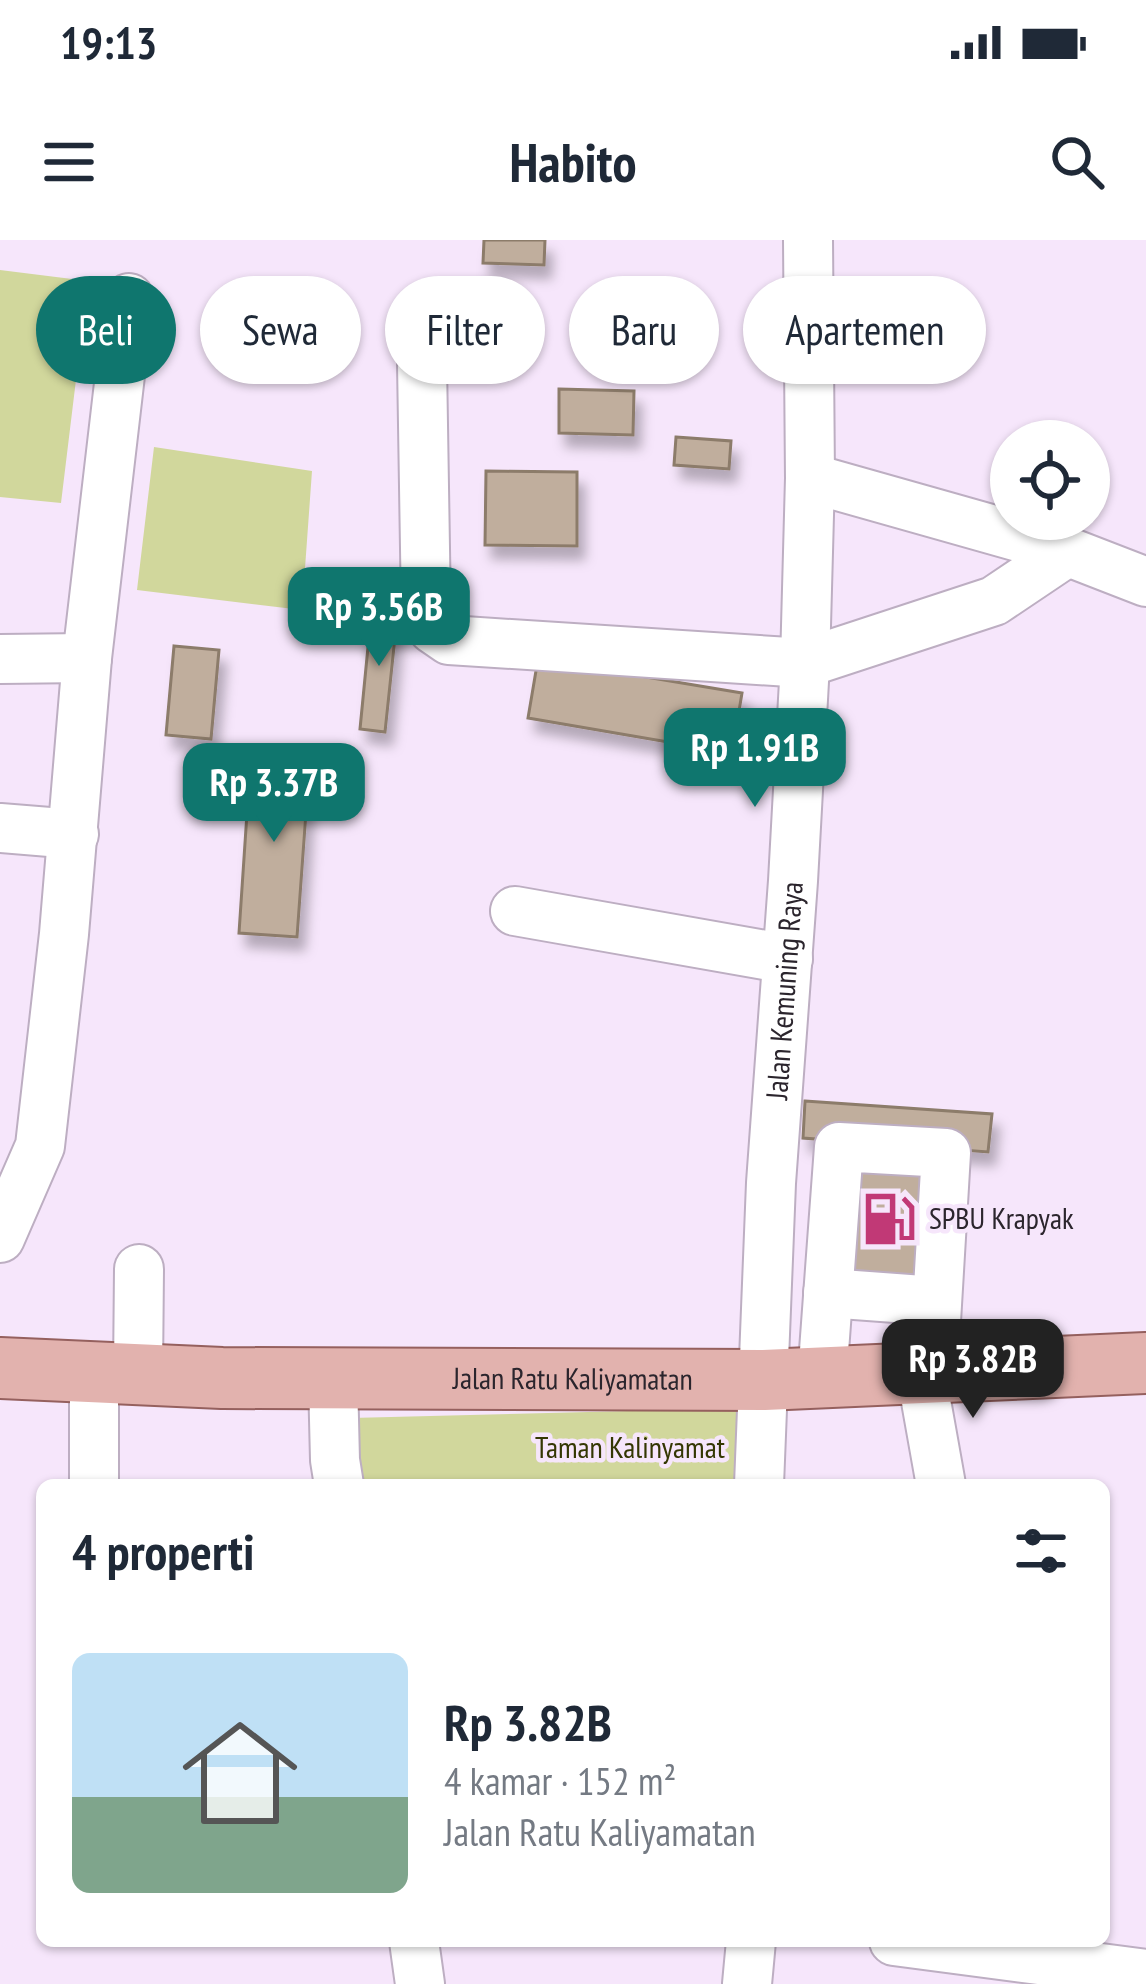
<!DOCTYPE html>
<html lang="id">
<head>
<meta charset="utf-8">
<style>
	body { margin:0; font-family:"PT Sans Narrow",sans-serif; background:#f6f6f7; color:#1f2937; height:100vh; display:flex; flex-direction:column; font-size:45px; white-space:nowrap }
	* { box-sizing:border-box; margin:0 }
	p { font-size:39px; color:#747a83 }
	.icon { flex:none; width:66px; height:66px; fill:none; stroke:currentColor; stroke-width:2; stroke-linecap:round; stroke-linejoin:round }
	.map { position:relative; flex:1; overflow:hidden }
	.panel { position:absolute; left:36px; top:1239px; width:1074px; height:468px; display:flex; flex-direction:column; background:#fff; border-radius:18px; box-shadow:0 3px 9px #0004 }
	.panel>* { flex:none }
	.hud { position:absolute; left:36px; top:36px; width:1074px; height:108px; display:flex; gap:24px }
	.tools { position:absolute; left:990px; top:180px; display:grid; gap:24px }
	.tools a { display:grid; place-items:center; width:120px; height:120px; border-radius:50%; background:#fff; box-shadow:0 3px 9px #0004; font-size:60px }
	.price { position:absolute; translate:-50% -102px; padding:0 27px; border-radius:24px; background:#0f766e; color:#fff; font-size:39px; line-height:78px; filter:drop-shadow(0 3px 6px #0008) }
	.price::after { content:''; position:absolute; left:50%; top:72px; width:36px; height:27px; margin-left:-18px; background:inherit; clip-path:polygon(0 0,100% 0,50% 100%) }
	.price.selected { background:#222; color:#fff }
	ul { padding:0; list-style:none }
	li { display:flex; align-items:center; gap:36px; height:300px; padding:0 36px }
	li+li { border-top:3px solid #e0e1e3 }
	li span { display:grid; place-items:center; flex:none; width:336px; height:240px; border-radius:18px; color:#555 }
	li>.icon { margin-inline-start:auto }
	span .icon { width:144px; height:144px; fill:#fffc; stroke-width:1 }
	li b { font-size:51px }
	h2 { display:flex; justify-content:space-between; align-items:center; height:144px; padding:0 36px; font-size:51px }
	.pill { padding:0 42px; border-radius:54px; background:#fff; box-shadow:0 3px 9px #0004; font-size:42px; line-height:108px }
	.pill.selected { background:#0f766e; color:#fff }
	.status { display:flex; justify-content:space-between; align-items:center; height:84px; padding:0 60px; background:#fff; direction:ltr }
	.status svg { height:33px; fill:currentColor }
	header { display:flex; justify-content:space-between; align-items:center; height:156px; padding:0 36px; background:#fff; font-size:54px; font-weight:700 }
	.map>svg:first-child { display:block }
	.green { fill:#d1d79c }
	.building { fill:#c0ae9d; stroke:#8c7b6b; stroke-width:3; filter:url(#shadow) }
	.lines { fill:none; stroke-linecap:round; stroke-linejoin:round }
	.minor-casing { stroke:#bdaec2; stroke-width:52 }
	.major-casing { stroke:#95605e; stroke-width:64 }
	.minor { stroke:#fff; stroke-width:48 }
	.major { stroke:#e2b2ae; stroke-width:60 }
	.labels { text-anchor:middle; stroke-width:9; stroke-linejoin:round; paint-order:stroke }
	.street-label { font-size:30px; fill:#2b252d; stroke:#f6e6fb }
	.poi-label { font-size:30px; fill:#2b252d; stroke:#f6e6fb; text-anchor:start }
	.park-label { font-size:30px; fill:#343703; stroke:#f6e6fb }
</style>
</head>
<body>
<div class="status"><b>19:13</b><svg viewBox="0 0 49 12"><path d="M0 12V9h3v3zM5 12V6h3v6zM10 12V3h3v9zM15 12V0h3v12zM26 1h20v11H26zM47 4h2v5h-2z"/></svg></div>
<header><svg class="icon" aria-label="menu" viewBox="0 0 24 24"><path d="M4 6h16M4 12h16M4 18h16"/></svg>Habito<svg class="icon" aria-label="search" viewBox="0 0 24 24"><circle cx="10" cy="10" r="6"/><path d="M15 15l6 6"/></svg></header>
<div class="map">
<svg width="1146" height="1744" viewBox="0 0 1146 1744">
	<defs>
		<filter id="shadow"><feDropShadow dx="7" dy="13" stdDeviation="6" flood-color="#0004"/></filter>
	</defs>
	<rect width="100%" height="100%" fill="#f6e6fb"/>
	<path class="green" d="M0 30 88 41 61 263 0 257Z
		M154 207 312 231 302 370 137 350Z
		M748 1168 744 1245H354L351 1178Z"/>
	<path class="building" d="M484 0H545L544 25 483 23Z
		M559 149 634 151 633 195 559 193Z
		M676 197 731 201 729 229 674 225Z
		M486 231 577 232V306L485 305Z
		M372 366 398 369 385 492 360 489Z
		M174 406 219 410 211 499 166 495Z
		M538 419 742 453 732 513 528 478Z
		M251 513 310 517 297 697 239 693Z
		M805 861 992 874 988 912 803 898Z
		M861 913 927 916 916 1049 850 1042Z"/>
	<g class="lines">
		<defs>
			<g id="minor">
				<path d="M422 123 426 370 433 389 449 400 805 423 994 361 1067 312"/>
				<path d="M810 238 1061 309 1146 342"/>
				<path d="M0 419 87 418"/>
				<path d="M0 588 74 594"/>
				<path d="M515 671 788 719"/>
				<path d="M0 998 40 906 64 694 87 418 129 58"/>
				<path d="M828 1053 936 1061"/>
				<path d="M94 1131V1245"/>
				<path d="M138 1133 139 1029"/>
				<path d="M921 1133 941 1245"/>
				<path d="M822 1138 839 907 946 913 933 1132"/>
				<path d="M333 1139 335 1220 339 1245"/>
				<path id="s1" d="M759 1245 771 943 793 641 805 423 810 238 808 0"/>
				<path d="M414 1701 420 1744"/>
				<path d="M894 1701 1146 1734"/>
				<path d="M747 1744 751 1701"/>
			</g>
			<g id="major">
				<path id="s2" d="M0 1128 222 1138 764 1140 1146 1123"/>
			</g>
		</defs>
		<use href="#minor" class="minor-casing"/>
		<use href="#major" class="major-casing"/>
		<use href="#minor" class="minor"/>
		<use href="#major" class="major"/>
	</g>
	<defs>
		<symbol id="fuel-bare" viewBox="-9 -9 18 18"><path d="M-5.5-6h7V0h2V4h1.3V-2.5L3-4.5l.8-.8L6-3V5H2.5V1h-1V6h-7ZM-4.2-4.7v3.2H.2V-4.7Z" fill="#c13976" stroke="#f6e6fb" stroke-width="2.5" paint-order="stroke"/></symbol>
	</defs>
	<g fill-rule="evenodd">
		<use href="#fuel-bare" x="851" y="941" width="76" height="76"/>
	</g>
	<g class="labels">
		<g class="street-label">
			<text dy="10" stroke="none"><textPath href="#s1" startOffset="495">Jalan Kemuning Raya</textPath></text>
			<text dy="10" stroke="none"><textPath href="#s2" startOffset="573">Jalan Ratu Kaliyamatan</textPath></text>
		</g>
		<g class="poi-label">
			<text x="929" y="989">SPBU Krapyak</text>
		</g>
		<g class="park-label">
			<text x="630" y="1218">Taman Kalinyamat</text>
		</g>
	</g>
</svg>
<div class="tools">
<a><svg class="icon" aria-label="locate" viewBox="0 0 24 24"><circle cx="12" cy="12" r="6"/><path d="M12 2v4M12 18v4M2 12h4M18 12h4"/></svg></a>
</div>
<b class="price" style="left:379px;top:429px">Rp 3.56B</b>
<b class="price" style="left:755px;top:570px">Rp 1.91B</b>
<b class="price" style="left:274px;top:605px">Rp 3.37B</b>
<b class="price selected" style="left:973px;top:1181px">Rp 3.82B</b>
<div class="hud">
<a class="pill selected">Beli</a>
<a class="pill">Sewa</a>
<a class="pill">Filter</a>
<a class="pill">Baru</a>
<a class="pill">Apartemen</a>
</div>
<section class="panel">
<h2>4 properti<svg class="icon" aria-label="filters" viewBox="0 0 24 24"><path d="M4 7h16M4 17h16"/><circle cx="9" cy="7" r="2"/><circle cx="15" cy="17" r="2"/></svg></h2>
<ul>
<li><span style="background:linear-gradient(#bfe0f5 60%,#7fa58c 0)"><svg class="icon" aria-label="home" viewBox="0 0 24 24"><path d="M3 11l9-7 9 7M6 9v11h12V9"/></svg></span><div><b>Rp 3.82B</b><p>4 kamar · 152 m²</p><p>Jalan Ratu Kaliyamatan</p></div></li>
</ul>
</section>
</div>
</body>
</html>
